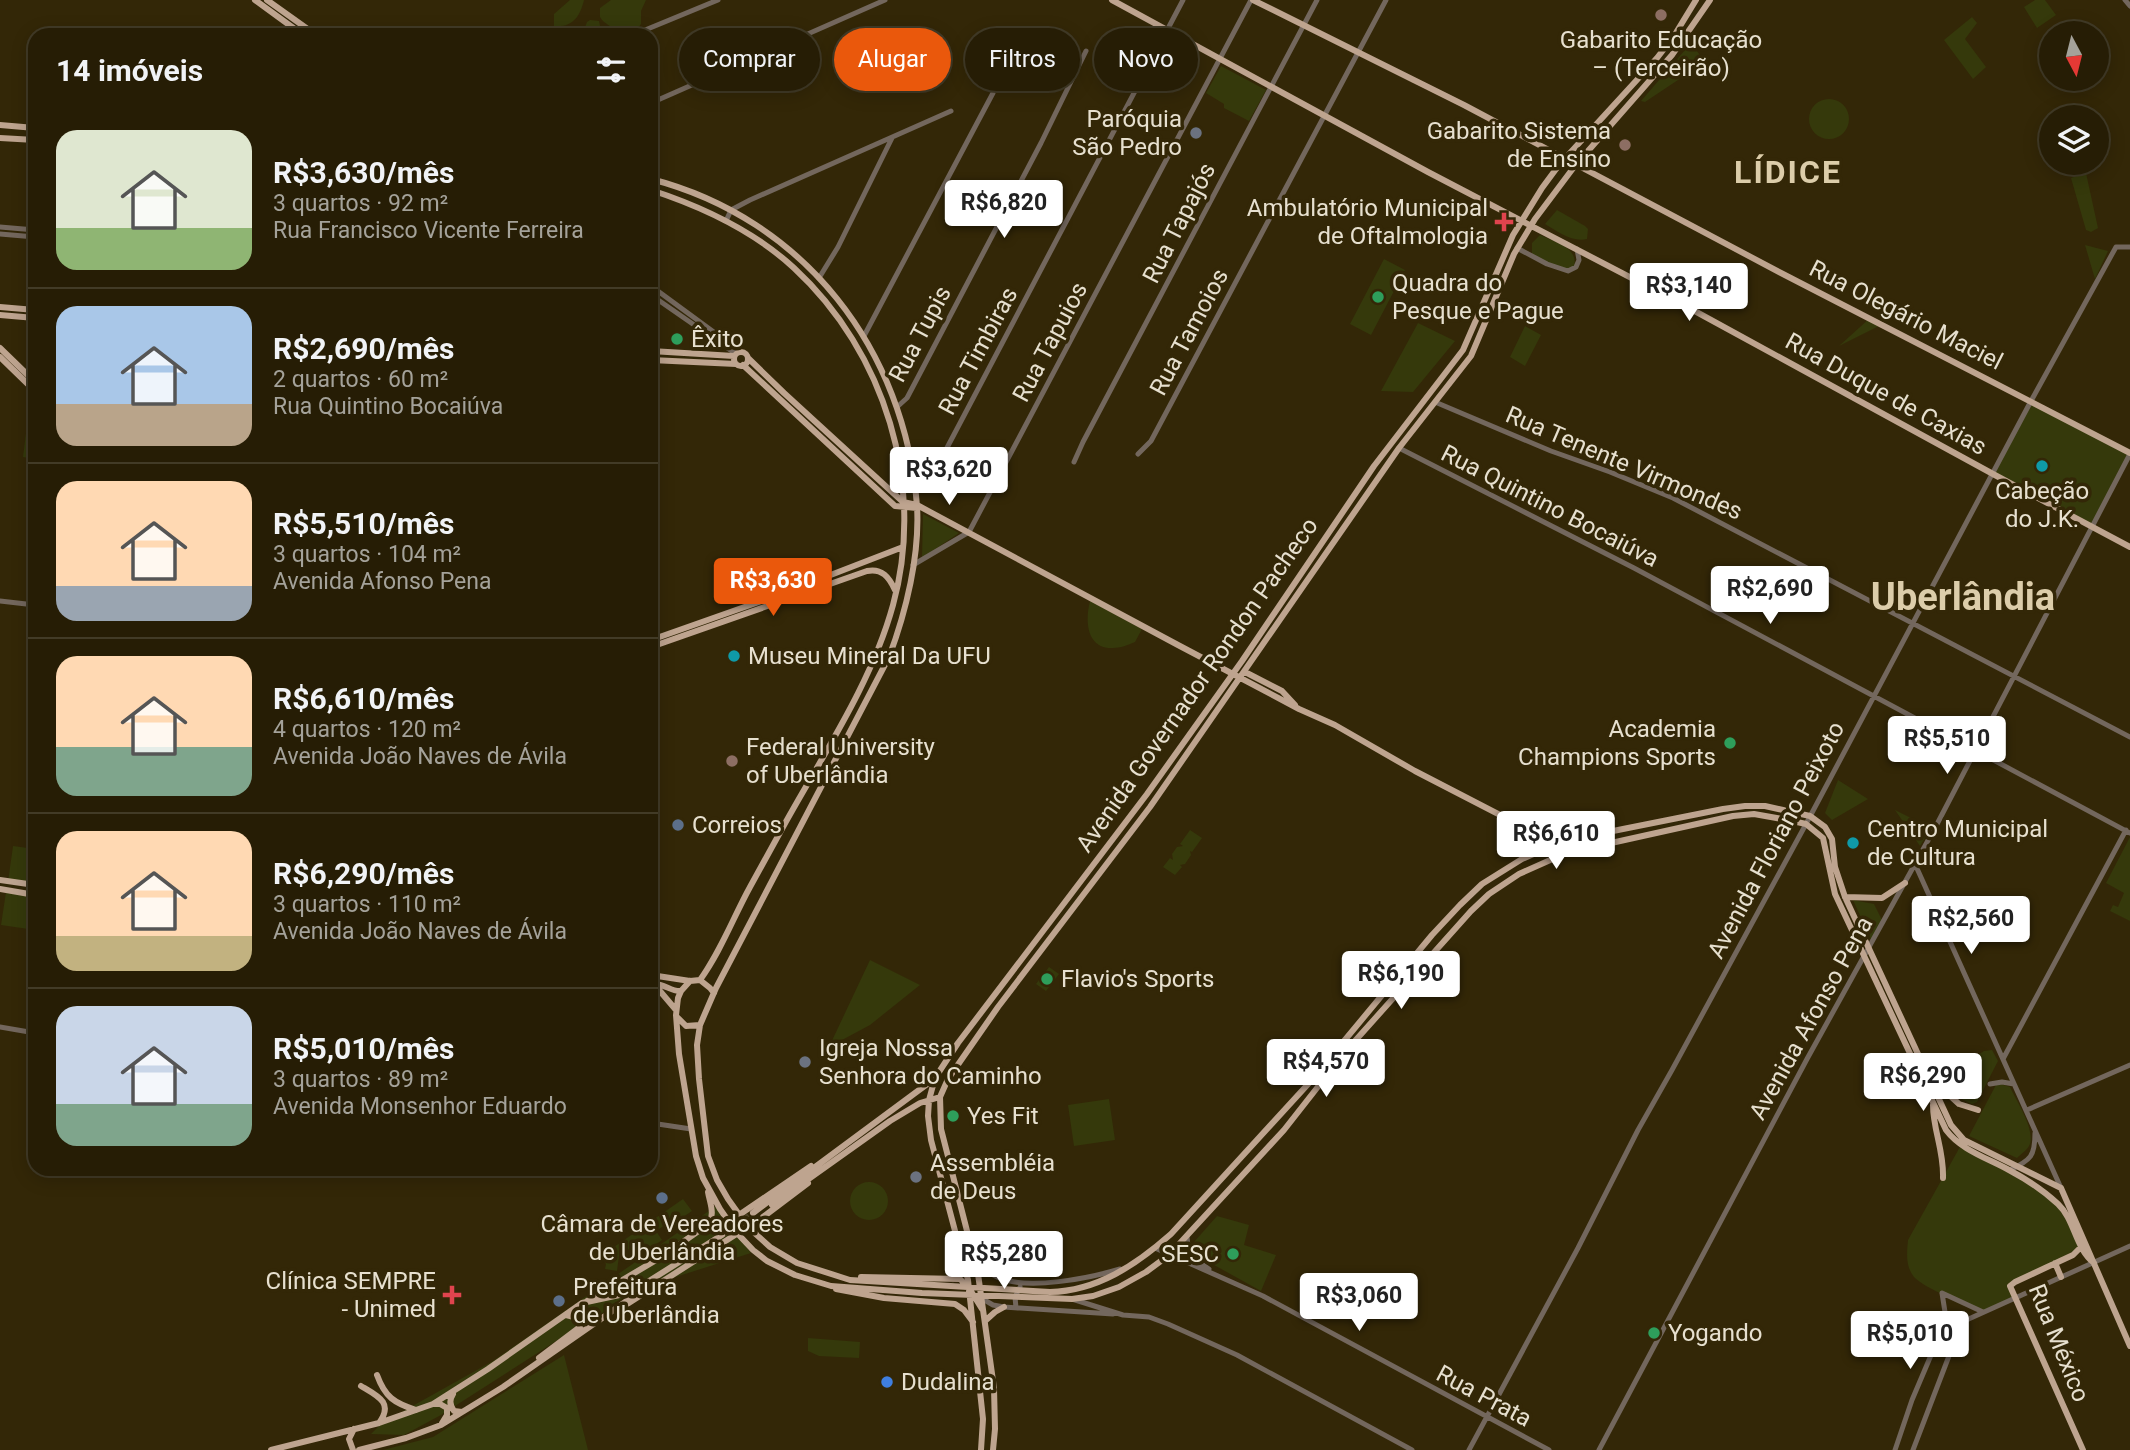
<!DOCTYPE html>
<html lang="pt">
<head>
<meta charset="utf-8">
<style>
	body { margin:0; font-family:Roboto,sans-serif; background:#2e260f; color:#f1f3f6; height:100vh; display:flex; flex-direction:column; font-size:26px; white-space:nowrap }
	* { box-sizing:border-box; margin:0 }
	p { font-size:23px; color:#a4a29a }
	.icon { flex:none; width:38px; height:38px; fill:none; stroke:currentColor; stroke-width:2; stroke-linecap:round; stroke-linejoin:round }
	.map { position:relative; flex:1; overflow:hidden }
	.details { position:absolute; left:28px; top:28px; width:630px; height:1148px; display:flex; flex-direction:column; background:#261d05; border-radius:21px; box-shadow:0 4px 18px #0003,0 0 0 2px #423b27 }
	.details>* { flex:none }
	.top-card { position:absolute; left:679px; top:28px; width:665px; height:63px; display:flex; gap:14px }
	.needle { width:46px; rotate:173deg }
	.controls { position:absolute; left:2039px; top:21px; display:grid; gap:14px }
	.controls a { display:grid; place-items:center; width:70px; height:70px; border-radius:50%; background:#261d05; box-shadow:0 4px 18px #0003,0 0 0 2px #423b27; font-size:35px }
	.price { position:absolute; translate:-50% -60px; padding:0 16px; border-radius:7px; background:#fff; color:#222; font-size:23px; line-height:46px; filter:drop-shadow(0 2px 4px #0008) }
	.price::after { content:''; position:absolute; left:50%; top:42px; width:21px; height:16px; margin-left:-10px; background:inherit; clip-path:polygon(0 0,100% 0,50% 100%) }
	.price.selected { background:#ea580c; color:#fff }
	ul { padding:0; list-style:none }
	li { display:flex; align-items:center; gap:21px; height:175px; padding:0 28px }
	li+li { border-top:2px solid #423b27 }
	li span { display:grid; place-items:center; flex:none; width:196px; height:140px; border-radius:21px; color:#555 }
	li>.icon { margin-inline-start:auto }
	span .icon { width:84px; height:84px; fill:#fffc; stroke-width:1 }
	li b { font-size:30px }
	h2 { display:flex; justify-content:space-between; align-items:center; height:84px; padding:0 28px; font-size:30px }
	.chip { padding:0 24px; border-radius:32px; background:#261d05; box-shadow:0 4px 18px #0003,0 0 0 2px #423b27; font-size:24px; line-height:63px }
	.chip.selected { background:#ea580c; color:#fff }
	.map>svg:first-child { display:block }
	.green { fill:#35390b }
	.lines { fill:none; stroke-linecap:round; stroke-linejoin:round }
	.major-tunnel { stroke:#4e4325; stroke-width:6; stroke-dasharray:6 3; stroke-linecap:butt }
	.minor { stroke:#73675d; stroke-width:5 }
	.major { stroke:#bea48f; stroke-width:6 }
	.education-dot { fill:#8d6e63; stroke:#332707; stroke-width:2.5 }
	.worship-dot { fill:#6b7280; stroke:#332707; stroke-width:2.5 }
	.health-dot { fill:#e0444e; stroke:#332707; stroke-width:2.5 }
	.leisure-dot { fill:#2e9e5b; stroke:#332707; stroke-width:2.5 }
	.culture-dot { fill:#0f9aa8; stroke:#332707; stroke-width:2.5 }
	.service-dot { fill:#5c6f8a; stroke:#332707; stroke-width:2.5 }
	.shop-dot { fill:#3f7fe0; stroke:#332707; stroke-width:2.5 }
	.labels { text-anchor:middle; stroke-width:7; stroke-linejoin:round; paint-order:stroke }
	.poi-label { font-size:24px; fill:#e7e0cf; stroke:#332707; text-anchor:start }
	.street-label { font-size:24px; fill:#e7e0cf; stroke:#332707 }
	.district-label { font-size:32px; font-weight:bold; letter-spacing:2px; fill:#dccdaa; stroke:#332707 }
	.town-label { font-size:38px; font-weight:bold; fill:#dccdaa; stroke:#332707 }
</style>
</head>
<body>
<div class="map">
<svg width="2130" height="1450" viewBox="0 0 2130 1450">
	<rect width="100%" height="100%" fill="#332707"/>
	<path class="green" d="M570 0H584C580 17 572 28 554 26V14Z
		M611 0H646L641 11V24L638 28 627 34 618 35C615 26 604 25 600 17V8Z
		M2035 0H2045L2056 15 2037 28 2024 7Z
		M1972 17 1977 23 1965 39 1986 67 1973 79 1944 40Z
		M590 20 599 21 602 35H582L587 22Z
		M1691 43 1705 62 1645 102 1641 101Z
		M1221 66 1266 90 1249 121 1224 108V104L1206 93Z
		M1809 119a20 20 0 1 1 40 0a20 20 0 1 1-40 0Z
		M2086 173 2098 228 2091 232 2086 230 2071 178Z
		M1557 210 1585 226 1588 229 1587 239C1573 243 1557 231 1545 224Z
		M1540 235C1554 242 1579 247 1574 267L1568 270 1558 268 1532 254V243Z
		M2085 245 2108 251 2095 279Z
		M1384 259 1405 270 1371 335 1350 324Z
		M1870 318 1883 324 1839 346Z
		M1418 323 1455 341 1413 392 1381 391Z
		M1525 326 1541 335 1525 366 1510 357Z
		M31 393 35 397V459L23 457Z
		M2032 399 2130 453 2093 527 1993 474Z
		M923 514 959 533 922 558Z
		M1090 601 1142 629 1135 642C1128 645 1120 648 1113 648 1086 649 1085 620 1090 601Z
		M1838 780 1868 799 1832 820 1825 813Z
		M1895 810 1931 828 1920 846Z
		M1190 830 1202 838 1192 852 1190 851 1191 855 1185 864 1180 865 1182 867 1175 875 1163 867 1170 858 1173 860 1172 854 1177 847 1183 846 1180 844Z
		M2130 837V921L2110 911 2113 905 2118 907 2124 893 2106 883Z
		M13 846 35 849V886L8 882Z
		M6 892 35 896V930L1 925Z
		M1853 900 1874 904 1883 922 1872 942Z
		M870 960 920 985 870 1025 829 1047Z
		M1049 967 1059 974 1046 991 1036 984Z
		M1992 1050 1998 1061 1977 1102 1972 1104C1960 1099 1947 1090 1941 1077L1984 1051Z
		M1997 1083 2010 1087C2016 1100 2037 1132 2029 1146 2027 1150 2021 1154 2017 1158L1969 1136Z
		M1109 1099 1115 1140 1074 1146 1068 1105Z
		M1961 1145 2010 1170 2058 1204 2081 1247 2012 1284 2014 1297 1983 1312C1966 1304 1925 1289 1914 1277 1905 1266 1907 1252 1908 1240Z
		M850 1201a19 19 0 1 1 38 0a19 19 0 1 1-38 0Z
		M683 1199 692 1211 671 1225 668 1223 656 1231 662 1240 648 1250 637 1248 635 1245 619 1256 617 1271 605 1269 606 1264 601 1257 595 1256 596 1249 603 1245 614 1247Z
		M716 1206 751 1253 638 1289 609 1306 610 1308 580 1328 578 1327 441 1415 404 1435 371 1434 382 1423 493 1361Z
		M1217 1216 1249 1225 1244 1245 1276 1255 1261 1291 1196 1255 1194 1242Z
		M808 1338 860 1342 859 1358 819 1356 808 1351Z
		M564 1355 588 1450H383L433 1437Z"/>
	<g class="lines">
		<path class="major-tunnel" d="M722 1235 753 1213"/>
		<path class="minor" d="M2125 0 2130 6
			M633 35 718 0
			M651 103 885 0
			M726 221 731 210 750 200 951 111
			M0 227 35 230
			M0 234 35 237
			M1517 248 1547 264 1568 271 1576 267 1579 260 1577 249
			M819 278 838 247 892 138
			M651 286 741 352
			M651 295 736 354
			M864 336 993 93
			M1435 402 1551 451 1610 472 1673 498 2130 737
			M897 407 907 398 1041 143 1086 51
			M1399 448 1634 568 2130 833
			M1138 454 1151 441 1386 0
			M1074 462 1083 442 1317 0
			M915 488 924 487 930 480 1183 0
			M913 565 969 532 1251 0
			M0 601 35 605
			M1915 864 2061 1188
			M0 1027 35 1033
			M2003 1059 2126 830
			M1990 1084 2002 1082 2014 1084
			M2027 1110 2130 1065
			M651 1123 691 1129
			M2010 1170C2031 1160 2035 1156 2035 1133
			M1187 1237C1188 1254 1195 1260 1209 1269
			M1155 1248 1263 1296 1549 1450
			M973 1255C981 1264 987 1273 997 1277 1027 1291 1090 1278 1120 1269
			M1942 1293 1983 1312
			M981 1298 993 1305 1004 1307 1113 1314
			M1072 1299 1123 1315 1149 1317 1168 1324 1237 1355 1412 1450
			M1016 1308 1015 1297 1020 1287
			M1904 1351 1928 1337 1943 1323
			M1469 1450 1578 1248 1638 1130 1672 1070 1806 824 2031 401 2116 247H2130
			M1599 1450 1807 1059 1936 826 2130 454
			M1895 1450 1912 1400 1943 1327 1945 1312 1942 1293
			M1913 1450 1962 1322 2130 1246"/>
		<path class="major" d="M255 0 303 35
			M267 0 316 35
			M1112 0 1428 172 1691 309 1993 474 2130 547
			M1253 0 1464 105 1781 273 2130 453
			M0 125 35 128
			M0 138 35 140
			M651 179C805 219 905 350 917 506 920 555 906 612 889 657L716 988 700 1025 697 1045 699 1079 708 1156 717 1180 728 1199 748 1227 770 1247 797 1263 850 1280 1050 1292C1097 1291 1136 1265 1171 1234L1310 1082 1432 935 1460 905 1482 884 1522 859 1556 844 1588 836 1723 809 1745 806H1765L1810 816 1825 827 1832 839 1835 867 1845 897 1951 1125 1964 1140 2061 1188 2130 1346
			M651 190C703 207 753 230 794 268 885 352 926 485 893 605 871 685 822 756 783 827 772 847 761 867 750 887 733 918 721 951 700 980
			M0 307 35 310
			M0 315 35 318
			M0 348 35 382
			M651 351 734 356
			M734 359a7 7 0 1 1 14 0a7 7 0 1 1-14 0Z
			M0 357 35 391
			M748 358 784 393 903 502 917 505 1178 645 1299 709 1335 725 1415 771 1556 844
			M651 360 736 364
			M743 365 895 506 917 508
			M651 640 784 593 903 547
			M651 647 867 571C882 568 889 577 895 590
			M1245 672 1282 691 1295 705
			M0 880 35 885
			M0 889 35 895
			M1845 897 1882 898 1905 883
			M651 975 690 981 700 980 710 988 714 993
			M690 981 681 991 678 998 676 1015 679 1054 696 1156 703 1178 720 1209 736 1232 753 1250 767 1261 795 1275 831 1286 922 1293 1072 1299 1093 1296 1119 1287 1146 1272 1169 1255 1284 1130 1346 1051 1471 911 1489 894 1519 874 1566 853 1733 816 1754 814 1788 820 1806 824 1823 838 1835 894 1946 1130C1961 1150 1987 1158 2009 1170 2026 1179 2044 1191 2058 1204 2075 1220 2075 1248 2094 1263
			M653 984C664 983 671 992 681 991
			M654 984 676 1010
			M677 1017 686 1026 700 1025
			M1934 1081 1959 1104 1978 1110
			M1933 1105C1933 1130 1944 1150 1943 1178
			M772 1205 890 1121 920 1103 940 1097
			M753 1213 934 1079
			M739 1215 811 1166
			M756 1234 758 1224 763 1217 808 1183
			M2081 1247 2073 1255 2015 1282 2010 1286 2083 1450
			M2055 1263 2061 1277
			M861 1277 960 1279 969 1288 982 1309
			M953 1279 959 1273 963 1260
			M836 1289 884 1298 955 1304 964 1310 973 1322
			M587 1301 663 1256 707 1225C716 1215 710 1204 708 1192
			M621 1308 738 1233
			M985 1321 995 1312 1004 1307
			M539 1358 580 1327 578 1318 566 1315
			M377 1375C385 1397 394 1403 416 1410
			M361 1386C378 1396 394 1403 379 1423
			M453 1394C449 1400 450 1406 454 1411L462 1412
			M434 1404H440L447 1408V1415L442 1423
			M271 1450 379 1423 433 1404 488 1369 582 1303 624 1294 638 1288 722 1235
			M353 1450 349 1439 354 1429
			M359 1450 406 1438 441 1425 503 1387 641 1291
			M981 1450 983 1419 968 1280 931 1140 928 1116 929 1100 935 1078 958 1043 1147 794 1242 661 1374 466 1463 350 1513 235 1542 188 1559 165 1657 58 1674 36 1696 0
			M993 1450 995 1429 994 1388 978 1274 941 1129 940 1097 948 1079 998 1007 1150 807 1399 448 1471 356 1514 254 1535 219 1574 167 1672 55 1710 0"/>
	</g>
	<g class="education-dot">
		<circle cx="1661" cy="15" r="7"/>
		<circle cx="1625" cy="145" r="7"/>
		<circle cx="732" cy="761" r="7"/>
	</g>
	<g class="worship-dot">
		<circle cx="1196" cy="133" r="7"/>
		<circle cx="805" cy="1062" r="7"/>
		<circle cx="916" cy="1177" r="7"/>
	</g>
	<g class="health-dot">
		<path d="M1500.5 211.5h7v7h7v7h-7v7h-7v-7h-7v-7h7z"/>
		<path d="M448.5 1284.5h7v7h7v7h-7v7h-7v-7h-7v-7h7z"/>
	</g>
	<g class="leisure-dot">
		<circle cx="1378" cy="297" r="7"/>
		<circle cx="677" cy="339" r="7"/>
		<circle cx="1730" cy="743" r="7"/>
		<circle cx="1047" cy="979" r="7"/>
		<circle cx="953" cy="1116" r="7"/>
		<circle cx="1233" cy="1254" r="7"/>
		<circle cx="1654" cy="1333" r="7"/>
	</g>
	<g class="culture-dot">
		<circle cx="2042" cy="466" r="7"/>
		<circle cx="734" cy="656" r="7"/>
		<circle cx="1853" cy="843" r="7"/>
	</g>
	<g class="service-dot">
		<circle cx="678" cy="825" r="7"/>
		<circle cx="662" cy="1198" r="7"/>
		<circle cx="559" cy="1301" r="7"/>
	</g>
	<circle class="shop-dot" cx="887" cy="1382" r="7"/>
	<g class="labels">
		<g class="poi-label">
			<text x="1661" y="48" text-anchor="middle">Gabarito Educação<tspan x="1661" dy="28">– (Terceirão)</tspan></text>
			<text x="1182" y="127" text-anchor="end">Paróquia<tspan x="1182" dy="28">São Pedro</tspan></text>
			<text x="1611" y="139" text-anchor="end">Gabarito Sistema<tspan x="1611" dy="28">de Ensino</tspan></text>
			<text x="1488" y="216" text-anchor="end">Ambulatório Municipal<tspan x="1488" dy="28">de Oftalmologia</tspan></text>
			<text x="1392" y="291">Quadra do<tspan x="1392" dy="28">Pesque e Pague</tspan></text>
			<text x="691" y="347">Êxito</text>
			<text x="2042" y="499" text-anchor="middle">Cabeção<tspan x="2042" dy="28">do J.K.</tspan></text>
			<text x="748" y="664">Museu Mineral Da UFU</text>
			<text x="1716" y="737" text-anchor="end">Academia<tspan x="1716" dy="28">Champions Sports</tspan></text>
			<text x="746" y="755">Federal University<tspan x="746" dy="28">of Uberlândia</tspan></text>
			<text x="692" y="833">Correios</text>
			<text x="1867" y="837">Centro Municipal<tspan x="1867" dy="28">de Cultura</tspan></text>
			<text x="1061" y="987">Flavio's Sports</text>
			<text x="819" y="1056">Igreja Nossa<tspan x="819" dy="28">Senhora do Caminho</tspan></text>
			<text x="967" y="1124">Yes Fit</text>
			<text x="930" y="1171">Assembléia<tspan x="930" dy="28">de Deus</tspan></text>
			<text x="662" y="1232" text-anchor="middle">Câmara de Vereadores<tspan x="662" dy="28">de Uberlândia</tspan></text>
			<text x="1219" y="1262" text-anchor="end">SESC</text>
			<text x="436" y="1289" text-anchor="end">Clínica SEMPRE<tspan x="436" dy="28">- Unimed</tspan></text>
			<text x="573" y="1295">Prefeitura<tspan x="573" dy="28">de Uberlândia</tspan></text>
			<text x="1668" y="1341">Yogando</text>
			<text x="901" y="1390">Dudalina</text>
		</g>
		<g class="street-label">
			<text transform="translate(1179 223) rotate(-63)" y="8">Rua Tapajós</text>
			<text transform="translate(1906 315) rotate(27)" y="8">Rua Olegário Maciel</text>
			<text transform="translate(1189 332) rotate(-62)" y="8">Rua Tamoios</text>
			<text transform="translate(920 334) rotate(-62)" y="8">Rua Tupis</text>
			<text transform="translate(1050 342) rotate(-62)" y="8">Rua Tapuios</text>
			<text transform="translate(978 351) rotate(-62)" y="8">Rua Timbiras</text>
			<text transform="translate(1886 394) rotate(29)" y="8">Rua Duque de Caxias</text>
			<text transform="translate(1624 463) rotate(23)" y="8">Rua Tenente Virmondes</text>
			<text transform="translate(1550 506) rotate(27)" y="8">Rua Quintino Bocaiúva</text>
			<text transform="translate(1197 685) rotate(-55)" y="8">Avenida Governador Rondon Pacheco</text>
			<text transform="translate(1776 840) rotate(-62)" y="8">Avenida Floriano Peixoto</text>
			<text transform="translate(1811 1018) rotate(-61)" y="8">Avenida Afonso Pena</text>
			<text transform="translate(2059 1343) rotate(68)" y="8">Rua México</text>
			<text transform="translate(1484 1396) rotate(28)" y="8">Rua Prata</text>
		</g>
		<g class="district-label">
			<text x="1788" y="183">LÍDICE</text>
		</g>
		<g class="town-label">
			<text x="1963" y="610">Uberlândia</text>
		</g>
	</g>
</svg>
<div class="controls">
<a><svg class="needle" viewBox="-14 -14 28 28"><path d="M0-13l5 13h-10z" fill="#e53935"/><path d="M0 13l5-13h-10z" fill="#a4a29a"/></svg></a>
<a><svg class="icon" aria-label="layers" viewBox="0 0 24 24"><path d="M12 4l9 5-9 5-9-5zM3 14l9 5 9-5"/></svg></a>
</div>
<b class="price" style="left:1004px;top:240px">R$6,820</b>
<b class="price" style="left:1689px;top:323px">R$3,140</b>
<b class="price" style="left:949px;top:507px">R$3,620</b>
<b class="price selected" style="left:773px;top:618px">R$3,630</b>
<b class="price" style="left:1770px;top:626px">R$2,690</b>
<b class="price" style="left:1947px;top:776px">R$5,510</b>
<b class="price" style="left:1556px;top:871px">R$6,610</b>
<b class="price" style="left:1971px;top:956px">R$2,560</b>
<b class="price" style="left:1401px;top:1011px">R$6,190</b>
<b class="price" style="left:1326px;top:1099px">R$4,570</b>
<b class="price" style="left:1923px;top:1113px">R$6,290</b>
<b class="price" style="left:1004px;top:1291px">R$5,280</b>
<b class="price" style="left:1359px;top:1333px">R$3,060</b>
<b class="price" style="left:1910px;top:1371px">R$5,010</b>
<div class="top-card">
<a class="chip">Comprar</a>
<a class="chip selected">Alugar</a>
<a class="chip">Filtros</a>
<a class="chip">Novo</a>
</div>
<section class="details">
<h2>14 imóveis<svg class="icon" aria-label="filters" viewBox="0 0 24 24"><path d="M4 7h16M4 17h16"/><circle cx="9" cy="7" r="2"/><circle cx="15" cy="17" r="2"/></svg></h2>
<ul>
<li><span style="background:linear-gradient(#dfe7d0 70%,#8fb573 0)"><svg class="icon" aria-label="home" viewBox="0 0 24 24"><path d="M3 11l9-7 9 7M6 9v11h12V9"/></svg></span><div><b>R$3,630/mês</b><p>3 quartos · 92 m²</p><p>Rua Francisco Vicente Ferreira</p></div></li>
<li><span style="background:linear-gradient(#a9c7e8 70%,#b9a48a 0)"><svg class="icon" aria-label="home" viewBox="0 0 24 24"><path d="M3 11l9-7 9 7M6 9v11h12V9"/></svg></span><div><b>R$2,690/mês</b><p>2 quartos · 60 m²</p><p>Rua Quintino Bocaiúva</p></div></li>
<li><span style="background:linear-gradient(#ffd9b3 75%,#9aa5b1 0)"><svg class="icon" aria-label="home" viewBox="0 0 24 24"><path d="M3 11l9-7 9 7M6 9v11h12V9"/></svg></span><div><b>R$5,510/mês</b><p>3 quartos · 104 m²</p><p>Avenida Afonso Pena</p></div></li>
<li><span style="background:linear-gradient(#ffd9b3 65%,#7fa58c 0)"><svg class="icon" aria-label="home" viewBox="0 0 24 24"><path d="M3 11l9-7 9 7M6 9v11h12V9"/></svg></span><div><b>R$6,610/mês</b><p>4 quartos · 120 m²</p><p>Avenida João Naves de Ávila</p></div></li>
<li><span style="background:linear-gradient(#ffd9b3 75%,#c2b280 0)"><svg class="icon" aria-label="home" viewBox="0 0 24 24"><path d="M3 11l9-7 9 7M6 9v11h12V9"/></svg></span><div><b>R$6,290/mês</b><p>3 quartos · 110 m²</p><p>Avenida João Naves de Ávila</p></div></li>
<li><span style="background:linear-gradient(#c9d6e8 70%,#7fa58c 0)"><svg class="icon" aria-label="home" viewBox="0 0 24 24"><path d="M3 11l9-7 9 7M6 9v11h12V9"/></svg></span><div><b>R$5,010/mês</b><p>3 quartos · 89 m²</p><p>Avenida Monsenhor Eduardo</p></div></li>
</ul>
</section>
</div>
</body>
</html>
